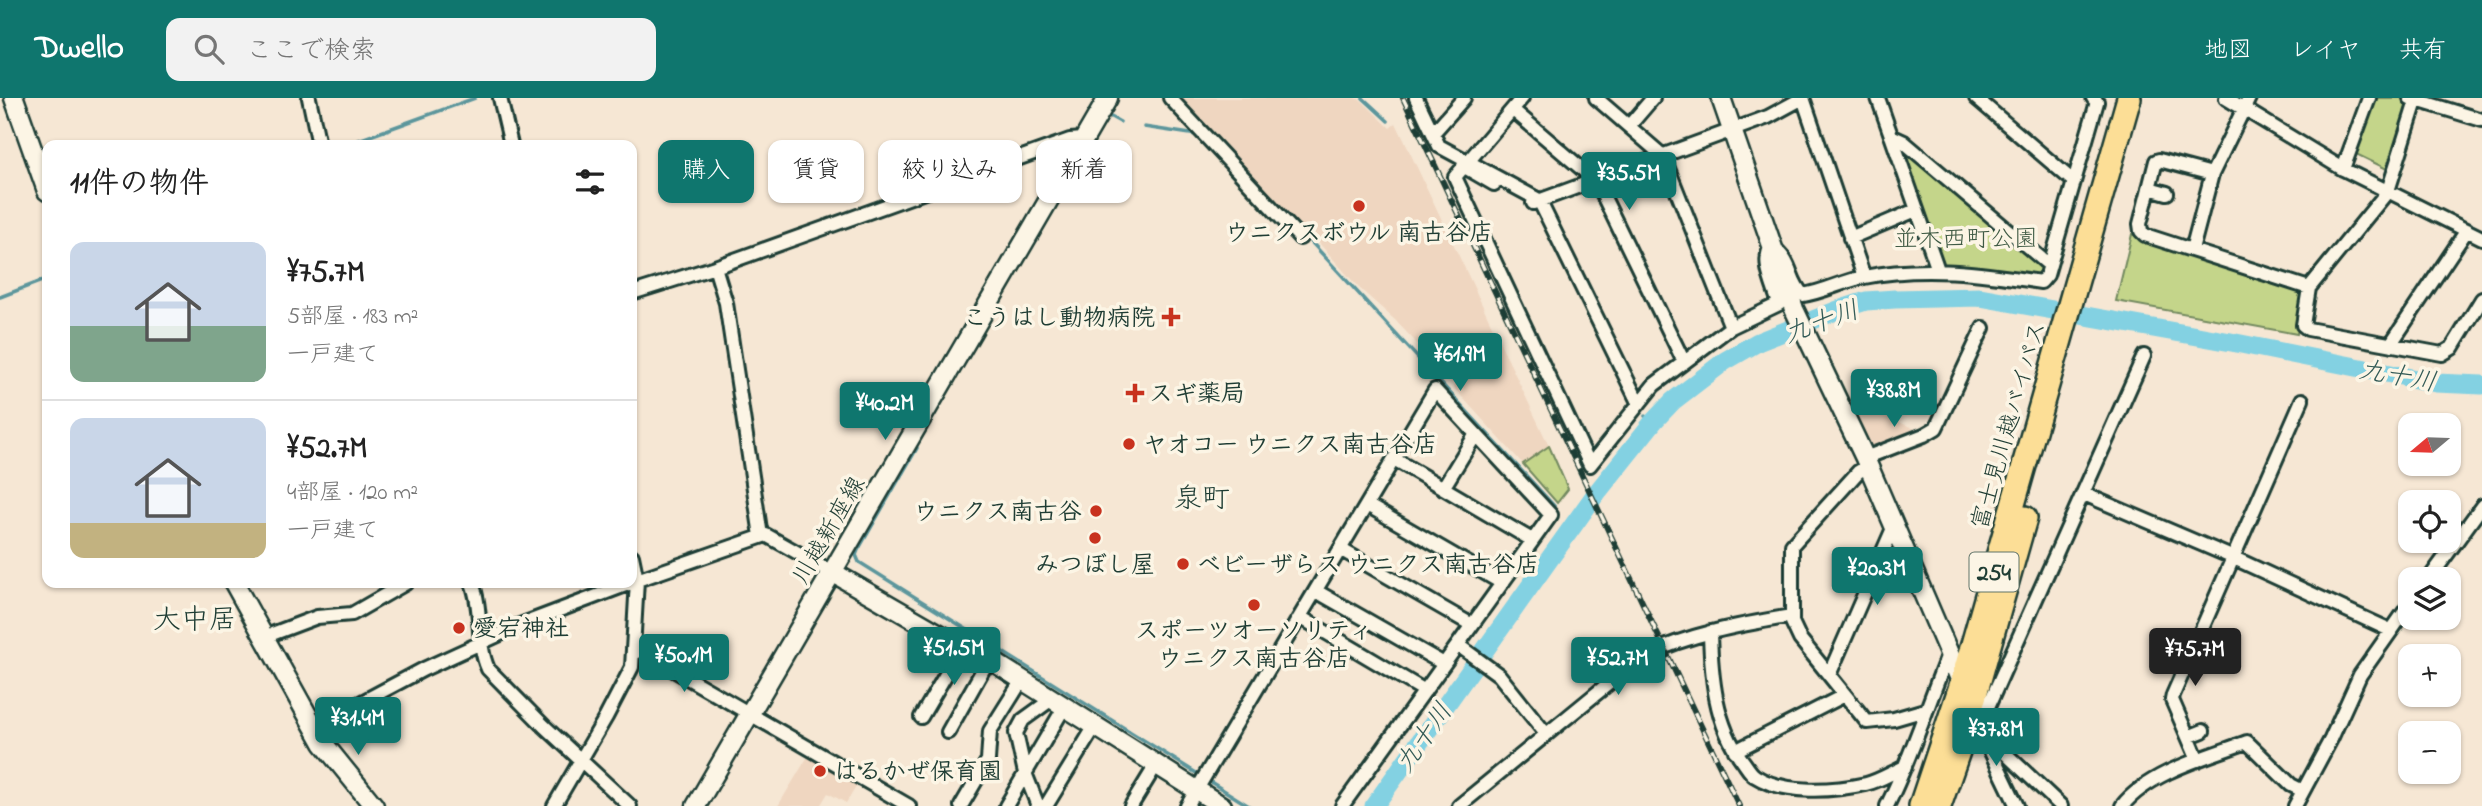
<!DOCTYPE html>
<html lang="ja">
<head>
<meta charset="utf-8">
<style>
	body { margin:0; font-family:"Indie Flower","Klee One",sans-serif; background:#f2f2f2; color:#222; height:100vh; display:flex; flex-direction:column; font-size:26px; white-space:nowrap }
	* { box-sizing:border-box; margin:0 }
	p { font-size:23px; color:#767676 }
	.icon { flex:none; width:38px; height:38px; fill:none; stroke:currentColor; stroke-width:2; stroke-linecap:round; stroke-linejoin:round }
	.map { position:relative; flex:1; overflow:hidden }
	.drawer { position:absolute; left:42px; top:42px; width:595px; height:448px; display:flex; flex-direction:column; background:#fff; border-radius:14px; box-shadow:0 2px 5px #0004 }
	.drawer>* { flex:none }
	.guide { position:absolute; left:658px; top:42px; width:665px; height:63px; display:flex; gap:14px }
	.needle { width:46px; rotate:251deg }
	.fabs { position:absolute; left:2398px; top:315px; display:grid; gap:14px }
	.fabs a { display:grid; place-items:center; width:63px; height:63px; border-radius:14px; background:#fff; box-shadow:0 2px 5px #0004; font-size:35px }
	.price { position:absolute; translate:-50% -60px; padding:0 16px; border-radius:7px; background:#0f766e; color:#fff; font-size:23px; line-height:46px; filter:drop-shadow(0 2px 4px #0008) }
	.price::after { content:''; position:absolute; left:50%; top:42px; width:21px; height:16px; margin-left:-10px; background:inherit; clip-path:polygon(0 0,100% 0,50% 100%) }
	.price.active { background:#222; color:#fff }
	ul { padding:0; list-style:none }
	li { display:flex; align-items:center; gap:21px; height:175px; padding:0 28px }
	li+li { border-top:2px solid #e0e0e0 }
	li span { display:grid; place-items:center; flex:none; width:196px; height:140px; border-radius:14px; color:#555 }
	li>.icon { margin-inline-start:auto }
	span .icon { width:84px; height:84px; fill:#fffc; stroke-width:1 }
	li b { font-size:30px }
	h2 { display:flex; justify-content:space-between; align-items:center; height:84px; padding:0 28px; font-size:30px }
	.tag { padding:0 24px; border-radius:14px; background:#fff; box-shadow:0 2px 5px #0004; font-size:24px; line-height:63px }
	.tag.active { background:#0f766e; color:#fff }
	header { display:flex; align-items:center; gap:42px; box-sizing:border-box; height:98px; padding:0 35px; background:#0f766e; color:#fff }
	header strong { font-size:33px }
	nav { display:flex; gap:38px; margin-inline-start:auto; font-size:24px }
	.search { width:490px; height:63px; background:#f2f2f2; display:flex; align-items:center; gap:18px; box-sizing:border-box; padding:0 24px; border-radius:14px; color:#767676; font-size:26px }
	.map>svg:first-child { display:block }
	.built { fill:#efd6c0 }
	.green { fill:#c4d58a; stroke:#72895f; stroke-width:2 }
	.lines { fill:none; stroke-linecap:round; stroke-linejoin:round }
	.stream { stroke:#5b969c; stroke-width:3.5 }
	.river { stroke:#83d1e2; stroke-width:19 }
	.street-casing { stroke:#1f3d34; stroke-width:18 }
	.secondary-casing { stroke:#1f3d34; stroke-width:23 }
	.highway-casing { stroke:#1f3d34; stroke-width:28 }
	.street { stroke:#fcf5e5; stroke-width:12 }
	.secondary { stroke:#fcf5e5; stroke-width:18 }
	.highway { stroke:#fcde96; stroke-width:23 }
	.rail-casing { stroke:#1f3d34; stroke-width:6 }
	.rail { stroke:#fcf5e5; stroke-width:3.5; stroke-dasharray:10; stroke-linecap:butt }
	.poi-dot { fill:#c8321e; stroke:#fcf5e5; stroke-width:2.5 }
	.labels { text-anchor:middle; stroke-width:7; stroke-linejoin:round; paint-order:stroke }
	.shield { fill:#fcf5e5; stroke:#617469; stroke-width:2 }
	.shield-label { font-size:23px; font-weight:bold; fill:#1f3d34 }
	.poi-label { font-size:24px; font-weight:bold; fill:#1f3d34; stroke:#fcf5e5; text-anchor:start }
	.park-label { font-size:24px; fill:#405b45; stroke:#fcf5e5 }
	.street-label { font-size:24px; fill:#1f3d34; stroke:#fcf5e5 }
	.water-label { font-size:26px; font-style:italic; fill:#335b57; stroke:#fcf5e5 }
	.quarter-label { font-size:28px; fill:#1f3d34; stroke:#fcf5e5 }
</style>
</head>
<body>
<header>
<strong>Dwello</strong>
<div class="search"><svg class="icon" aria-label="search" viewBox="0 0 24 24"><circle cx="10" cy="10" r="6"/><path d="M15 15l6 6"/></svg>ここで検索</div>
<nav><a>地図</a><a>レイヤ</a><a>共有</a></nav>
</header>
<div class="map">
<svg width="2482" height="708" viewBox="0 0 2482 708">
	<rect width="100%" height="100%" fill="#f6e7d4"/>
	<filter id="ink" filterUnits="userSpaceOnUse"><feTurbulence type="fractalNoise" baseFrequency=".0143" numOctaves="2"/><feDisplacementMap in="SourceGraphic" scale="14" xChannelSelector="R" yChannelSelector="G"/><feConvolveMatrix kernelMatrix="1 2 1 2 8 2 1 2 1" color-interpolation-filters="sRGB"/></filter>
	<g filter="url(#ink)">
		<path class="built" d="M1181 0H1354L1361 2 1390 30 1396 25 1549 348 1523 366 1453 289 1455 286 1395 222 1358 189 1310 135 1304 138 1297 131 1300 129Z
			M1860 307 1922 334 1873 352 1868 349 1854 320Z
			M810 655 856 682 858 686 846 705 828 695 820 708H778Z"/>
		<path class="green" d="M2373 0H2401L2409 3 2389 72 2354 55Z
			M1909 52 2044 170 2039 179 1942 167 1904 55Z
			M2132 136 2302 193 2304 197 2297 236 2116 203Z
			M1549 348 1568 391 1557 405 1523 366Z"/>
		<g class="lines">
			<path class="stream" d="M1363 0 1388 23
				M1111 19 1120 24
				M1144 29 1197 37
				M345 47 475 0
				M1302 134 1554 408
				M0 199 47 181
				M1645 318 1653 325
				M917 350 858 452 856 457 859 464 1249 708"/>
			<path class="river" d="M1374 708 1595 397 1654 323 1673 303 1725 263 1758 244 1838 212 1866 203 1895 201 1980 199 2231 244 2436 285 2482 287"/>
			<defs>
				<path id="street" d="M309 0 319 47
					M500 0 511 47
					M1170 0 1300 140
					M1416 0 1439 48 1539 102 1639 306
					M1522 0 1455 79 1590 367 1654 287 1731 229 1779 206C1774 188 1761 165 1771 148 1794 164 1787 180 1803 197 1824 194 1843 183 1864 179 1923 167 1982 175 2041 184L2047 177 2097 4 2093 0
					M1596 0 1663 58 1731 229
					M1803 0 1864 179
					M1878 0 1938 172
					M1976 0 2073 83
					M2226 0 2343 71 2482 140
					M2410 0 2482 22
					M2417 0 2388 93 2309 190 2303 227 2308 231 2442 256 2452 250 2482 201
					M1513 12 1596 83 1684 264
					M1629 28 1653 0
					M1433 35 1464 0
					M1891 38 1904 44 2049 167
					M1463 68 1494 86
					M2343 71 2369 0
					M2212 76 2159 62 2156 63 2140 126 2141 133 2145 137 2309 190
					M2149 90 2167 95
					M1533 105 1768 19 1803 0
					M1850 140 1916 112
					M2192 152 2212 76 2249 0
					M632 195 715 169
					M2392 247 2394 241 2467 132
					M1865 360 1924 337 1936 330 1983 230
					M1394 361 1532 442
					M1868 368 1858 374 1792 447V524L1800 541 1867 624 1894 621 1925 612
					M1443 390 1476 336
					M2084 396 2234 460 2390 532
					M1367 407 1502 485
					M761 438 726 205 715 169 1070 42 1084 41
					M1340 451 1472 527
					M632 458 637 482 632 484
					M2429 481 2482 408
					M472 485C483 512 476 545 488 571L544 628 630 708
					M1316 493 1444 566
					M1300 519 1425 593
					M1710 534C1711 577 1715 626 1742 662 1746 667 1750 675 1755 678 1785 697 1833 693 1866 686 1879 683 1893 674 1905 669
					M264 539 317 519 352 516 406 485
					M1458 547 1499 577 1546 636
					M634 549 909 708
					M1829 577 1894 428
					M921 619 962 549
					M315 629 424 571 520 527 631 485
					M948 634 989 561
					M1987 638 2061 708
					M2188 639 2203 633
					M1735 653 1845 597
					M2198 662 2172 602 2173 597 2302 302
					M554 708 606 619 632 569 637 482 766 437 832 474
					M961 708 988 662 990 633 1022 582
					M1006 708 1065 608
					M1038 708 1025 675 1016 635 1023 622 1052 601
					M1046 708 1095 628
					M1131 708 1156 667
					M1187 708 1435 292 1551 417 1342 708
					M1459 708 1641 559C1689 536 1739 527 1792 518
					M1887 708C1912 658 1928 605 1949 554
					M2017 708 1979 629 2144 258
					M2122 708C2149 674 2207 659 2247 644L2291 687 2303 693
					M2295 708 2331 641 2360 577 2410 506"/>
				<path id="secondary" d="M14 0 47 93
					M1721 0 1794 211 1865 360 1963 588
					M832 474 962 549 989 561 1222 708
					M234 485 323 645 374 708
					M696 708 1108 0"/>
				<path id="highway" d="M1921 708 1962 585 2129 0
					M1939 708 1962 642 2025 420"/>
			</defs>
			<use href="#street" class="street-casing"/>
			<use href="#secondary" class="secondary-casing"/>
			<use href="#highway" class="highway-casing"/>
			<use href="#street" class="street"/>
			<use href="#secondary" class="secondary"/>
			<use href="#highway" class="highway"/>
			<defs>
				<path id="rail" d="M1403 0 1739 708"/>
			</defs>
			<use href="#rail" class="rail-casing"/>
			<use href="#rail" class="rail"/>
		</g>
	</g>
	<g class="poi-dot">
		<circle cx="1359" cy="108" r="7"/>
		<path d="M1167.5 208.5h7v7h7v7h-7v7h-7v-7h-7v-7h7z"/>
		<path d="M1131.5 284.5h7v7h7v7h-7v7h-7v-7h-7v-7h7z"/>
		<circle cx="1129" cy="346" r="7"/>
		<circle cx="1096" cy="413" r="7"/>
		<circle cx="1095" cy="440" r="7"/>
		<circle cx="1183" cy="466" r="7"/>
		<circle cx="1254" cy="507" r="7"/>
		<circle cx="459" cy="530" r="7"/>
		<circle cx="820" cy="673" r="7"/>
	</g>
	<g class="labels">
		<rect class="shield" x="1969.5" y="454.5" width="49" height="39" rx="5"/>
		<g class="shield-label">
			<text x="1994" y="482">254</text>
		</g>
		<g class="poi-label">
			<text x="1359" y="142" text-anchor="middle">ウニクスボウル 南古谷店</text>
			<text x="1155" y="227" text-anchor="end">こうはし動物病院</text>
			<text x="1149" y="303">スギ薬局</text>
			<text x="1143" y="354">ヤオコー ウニクス南古谷店</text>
			<text x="1082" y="421" text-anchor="end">ウニクス南古谷</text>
			<text x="1095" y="474" text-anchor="middle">みつぼし屋</text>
			<text x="1197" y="474">ベビーザらス ウニクス南古谷店</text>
			<text x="473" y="538">愛宕神社</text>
			<text x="1254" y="540" text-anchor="middle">スポーツオーソリティ<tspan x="1254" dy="28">ウニクス南古谷店</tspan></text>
			<text x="834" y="681">はるかぜ保育園</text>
		</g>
		<g class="park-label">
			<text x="1966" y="148">並木西町公園</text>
		</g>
		<g class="street-label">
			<text transform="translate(2008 327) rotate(-74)" y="8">富士見川越バイパス</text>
			<text transform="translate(828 432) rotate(-60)" y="8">川越新座線</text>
		</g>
		<g class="water-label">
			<text transform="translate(1821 223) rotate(-20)" y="9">九十川</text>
			<text transform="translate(2398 277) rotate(10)" y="9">九十川</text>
			<text transform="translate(1423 639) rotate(-55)" y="9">九十川</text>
		</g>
		<g class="quarter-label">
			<text x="1202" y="409">泉町</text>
			<text x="195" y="530">大中居</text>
		</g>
	</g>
</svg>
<div class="fabs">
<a><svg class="needle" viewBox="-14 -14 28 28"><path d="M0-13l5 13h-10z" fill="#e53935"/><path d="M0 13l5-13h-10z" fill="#767676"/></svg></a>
<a><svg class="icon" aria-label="locate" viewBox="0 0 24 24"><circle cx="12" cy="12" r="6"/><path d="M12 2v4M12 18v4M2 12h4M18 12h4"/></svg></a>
<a><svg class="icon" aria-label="layers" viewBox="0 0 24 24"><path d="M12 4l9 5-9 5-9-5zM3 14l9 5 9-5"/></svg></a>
<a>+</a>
<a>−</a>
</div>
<b class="price" style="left:1629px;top:114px">¥35.5M</b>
<b class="price" style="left:1460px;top:295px">¥61.9M</b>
<b class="price" style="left:1894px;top:331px">¥38.8M</b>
<b class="price" style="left:885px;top:344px">¥40.2M</b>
<b class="price" style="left:1877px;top:509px">¥20.3M</b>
<b class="price" style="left:954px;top:589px">¥51.5M</b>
<b class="price active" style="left:2195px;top:590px">¥75.7M</b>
<b class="price" style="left:684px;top:596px">¥50.1M</b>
<b class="price" style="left:1618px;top:599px">¥52.7M</b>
<b class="price" style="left:358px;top:659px">¥31.4M</b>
<b class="price" style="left:1996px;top:670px">¥37.8M</b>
<div class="guide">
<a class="tag active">購入</a>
<a class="tag">賃貸</a>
<a class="tag">絞り込み</a>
<a class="tag">新着</a>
</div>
<section class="drawer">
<h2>11件の物件<svg class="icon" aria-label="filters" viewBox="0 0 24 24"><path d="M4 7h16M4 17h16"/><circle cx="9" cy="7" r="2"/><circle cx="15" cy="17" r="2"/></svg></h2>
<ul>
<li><span style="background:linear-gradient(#c9d6e8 60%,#7fa58c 0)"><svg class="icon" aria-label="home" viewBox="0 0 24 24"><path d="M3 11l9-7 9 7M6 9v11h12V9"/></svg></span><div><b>¥75.7M</b><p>5部屋 · 183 m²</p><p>一戸建て</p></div></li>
<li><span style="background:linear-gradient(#c9d6e8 75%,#c2b280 0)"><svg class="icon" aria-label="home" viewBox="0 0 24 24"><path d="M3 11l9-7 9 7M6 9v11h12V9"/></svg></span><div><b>¥52.7M</b><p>4部屋 · 120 m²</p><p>一戸建て</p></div></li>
</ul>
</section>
</div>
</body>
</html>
